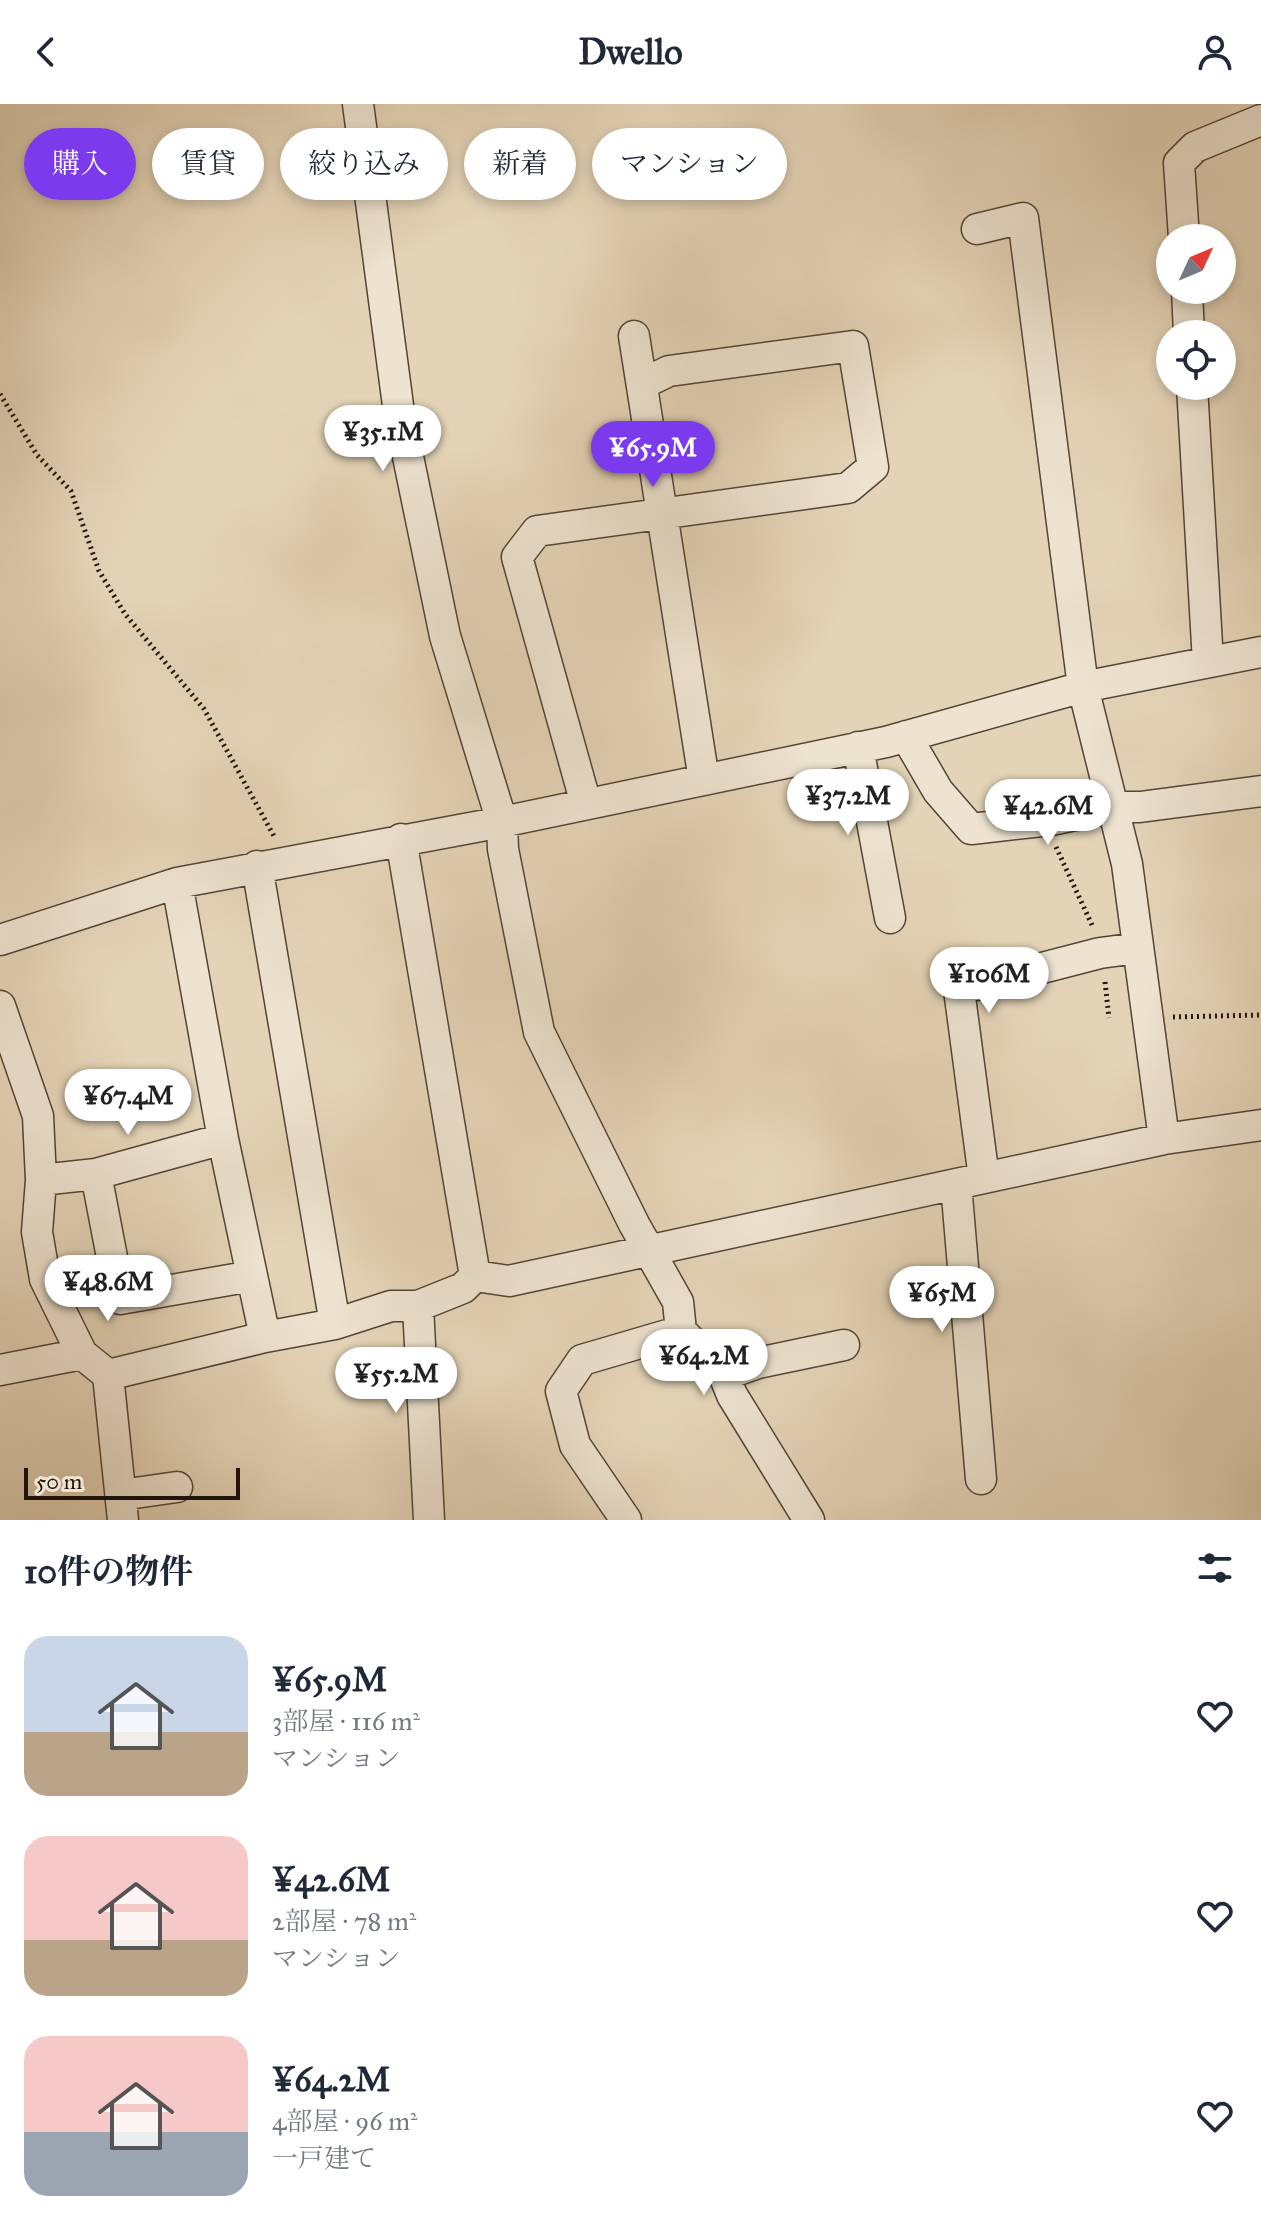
<!DOCTYPE html>
<html lang="ja">
<head>
<meta charset="utf-8">
<style>
	body { margin:0; font-family:"IM FELL Great Primer","Noto Serif JP",serif; background:#f2f2f3; color:#1f2937; height:100vh; display:flex; flex-direction:column; font-size:30px; white-space:nowrap }
	* { box-sizing:border-box; margin:0 }
	p { font-size:26px; color:#747a83 }
	.icon { flex:none; width:44px; height:44px; fill:none; stroke:currentColor; stroke-width:2; stroke-linecap:round; stroke-linejoin:round }
	.map { position:relative; height:1416px; overflow:hidden }
	.details { display:flex; flex-direction:column; background:#fff; flex:1 }
	.details>* { flex:none }
	.top-card { position:absolute; left:24px; top:24px; width:800px; height:72px; display:flex; gap:16px }
	.needle { width:52px; rotate:46deg }
	.tools { position:absolute; left:1156px; top:120px; display:grid; gap:16px }
	.tools a { display:grid; place-items:center; width:80px; height:80px; border-radius:50%; background:#fff; box-shadow:0 4px 12px #0003; font-size:40px }
	.scale { position:absolute; left:24px; bottom:20px; width:216px; box-sizing:border-box; padding-left:8px; border:4px solid #23150b; border-top:0; font-size:22px; line-height:28px; white-space:nowrap; color:#23150b; -webkit-text-stroke:6px #ede3d0; paint-order:stroke }
	.price { position:absolute; translate:-50% -68px; padding:0 18px; border-radius:28px; background:#fff; color:#222; font-size:26px; line-height:52px; filter:drop-shadow(0 2px 4px #0008) }
	.price::after { content:''; position:absolute; left:50%; top:48px; width:24px; height:18px; margin-left:-12px; background:inherit; clip-path:polygon(0 0,100% 0,50% 100%) }
	.price.selected { background:#7c3aed; color:#fff }
	ul { padding:0; list-style:none }
	li { display:flex; align-items:center; gap:24px; height:200px; padding:0 24px }
	li span { display:grid; place-items:center; flex:none; width:224px; height:160px; border-radius:24px; color:#555 }
	li>.icon { margin-inline-start:auto }
	span .icon { width:96px; height:96px; fill:#fffc; stroke-width:1 }
	li b { font-size:34px }
	h2 { display:flex; justify-content:space-between; align-items:center; height:96px; padding:0 24px; font-size:34px }
	.chip { padding:0 28px; border-radius:36px; background:#fff; box-shadow:0 4px 12px #0003; font-size:28px; line-height:72px }
	.chip.selected { background:#7c3aed; color:#fff }
	header { display:flex; justify-content:space-between; align-items:center; height:104px; padding:0 24px; background:#fff; font-size:36px; font-weight:700 }
	.map>svg:first-child { display:block }
	.lines { fill:none; stroke-linecap:round; stroke-linejoin:round }
	.minor-casing { stroke:#534536; stroke-width:33 }
	.path { stroke:#23150b; stroke-width:5; stroke-dasharray:2 4; stroke-linecap:butt }
	.minor { stroke:#ede3d0; stroke-width:30 }
</style>
</head>
<body>
<header><svg class="icon" aria-label="back" viewBox="0 0 24 24"><path d="M15 5l-7 7 7 7"/></svg>Dwello<svg class="icon" aria-label="person" viewBox="0 0 24 24"><circle cx="12" cy="8" r="4"/><path d="M4 21q1-7 8-7t8 7"/></svg></header>
<div class="map">
<svg width="1261" height="1416" viewBox="0 0 1261 1416">
	<rect width="100%" height="100%" fill="#e4d4b7"/>
	<filter id="stains"><feTurbulence type="fractalNoise" baseFrequency=".0025" numOctaves="4"/><feColorMatrix values="0 0 0 0 .2 0 0 0 0 .09 0 0 0 0 .02 0 0 0 .5 -.17"/></filter>
	<radialGradient id="worn" r=".72"><stop offset=".6" stop-color="#630" stop-opacity="0"/><stop offset="1" stop-color="#630" stop-opacity=".3"/></radialGradient>
	<g class="lines">
		<defs>
			<path id="minor" d="M358 0 399 309 445 532 502 718 503 745 539 928 634 1120 678 1198 681 1227 724 1271 732 1291 809 1416
				M977 125 1023 114 1083 583 1127 760 1164 1035
				M1184 134 1179 59 1195 43 1261 16
				M1187 186 1189 230
				M634 232 704 676
				M1192 282 1208 558
				M906 632 938 687 971 725 1051 716 1113 703H1140L1261 687
				M858 643 890 814
				M586 700 517 453 537 427 848 384 873 363 853 242 669 267 642 280
				M401 735 475 1172
				M257 762 335 1220
				M177 779 223 1035 265 1233 335 1220 391 1202H418L463 1184 475 1172 509 1177 1164 1035 1261 1021
				M0 836 177 779 502 718 886 638 1083 583 1261 548
				M0 902 38 1012 41 1076 37 1128 45 1175 82 1250 108 1271 123 1416
				M96 1070 120 1195 252 1172
				M984 1074 958 878 976 881 1100 849 1138 844
				M41 1076 96 1070 223 1035
				M956 1080 981 1375
				M418 1202 429 1416
				M0 1266 82 1250
				M108 1271 265 1233
				M724 1271 758 1259 844 1241
				M121 1391 177 1383
				M626 1416 575 1341 561 1287 582 1256 681 1227"/>
		</defs>
		<use href="#minor" class="minor-casing"/>
		<path class="path" d="M0 290 37 351 71 387 99 467 125 510 204 605 275 734
			M1056 743 1092 821
			M1105 878 1109 914
			M1173 913 1261 911"/>
		<use href="#minor" class="minor"/>
	</g>
	<rect width="100%" height="100%" filter="url(#stains)"/>
	<rect width="100%" height="100%" fill="url(#worn)"/>
</svg>
<div class="tools">
<a><svg class="needle" viewBox="-14 -14 28 28"><path d="M0-13l5 13h-10z" fill="#e53935"/><path d="M0 13l5-13h-10z" fill="#747a83"/></svg></a>
<a><svg class="icon" aria-label="locate" viewBox="0 0 24 24"><circle cx="12" cy="12" r="6"/><path d="M12 2v4M12 18v4M2 12h4M18 12h4"/></svg></a>
</div>
<div class="scale">50 m</div>
<b class="price" style="left:383px;top:369px">¥35.1M</b>
<b class="price selected" style="left:653px;top:385px">¥65.9M</b>
<b class="price" style="left:848px;top:733px">¥37.2M</b>
<b class="price" style="left:1048px;top:743px">¥42.6M</b>
<b class="price" style="left:989px;top:911px">¥106M</b>
<b class="price" style="left:128px;top:1033px">¥67.4M</b>
<b class="price" style="left:108px;top:1219px">¥48.6M</b>
<b class="price" style="left:942px;top:1230px">¥65M</b>
<b class="price" style="left:704px;top:1293px">¥64.2M</b>
<b class="price" style="left:396px;top:1311px">¥55.2M</b>
<div class="top-card">
<a class="chip selected">購入</a>
<a class="chip">賃貸</a>
<a class="chip">絞り込み</a>
<a class="chip">新着</a>
<a class="chip">マンション</a>
</div>
</div>
<section class="details">
<h2>10件の物件<svg class="icon" aria-label="filters" viewBox="0 0 24 24"><path d="M4 7h16M4 17h16"/><circle cx="9" cy="7" r="2"/><circle cx="15" cy="17" r="2"/></svg></h2>
<ul>
<li><span style="background:linear-gradient(#c9d6e8 60%,#b9a48a 0)"><svg class="icon" aria-label="home" viewBox="0 0 24 24"><path d="M3 11l9-7 9 7M6 9v11h12V9"/></svg></span><div><b>¥65.9M</b><p>3部屋 · 116 m²</p><p>マンション</p></div><svg class="icon" aria-label="heart" viewBox="0 0 24 24"><path d="M12 20l-8-8c-3-5 5-10 8-4 3-6 11-1 8 4z"/></svg></li>
<li><span style="background:linear-gradient(#f6c9c9 65%,#b9a48a 0)"><svg class="icon" aria-label="home" viewBox="0 0 24 24"><path d="M3 11l9-7 9 7M6 9v11h12V9"/></svg></span><div><b>¥42.6M</b><p>2部屋 · 78 m²</p><p>マンション</p></div><svg class="icon" aria-label="heart" viewBox="0 0 24 24"><path d="M12 20l-8-8c-3-5 5-10 8-4 3-6 11-1 8 4z"/></svg></li>
<li><span style="background:linear-gradient(#f6c9c9 60%,#9aa5b1 0)"><svg class="icon" aria-label="home" viewBox="0 0 24 24"><path d="M3 11l9-7 9 7M6 9v11h12V9"/></svg></span><div><b>¥64.2M</b><p>4部屋 · 96 m²</p><p>一戸建て</p></div><svg class="icon" aria-label="heart" viewBox="0 0 24 24"><path d="M12 20l-8-8c-3-5 5-10 8-4 3-6 11-1 8 4z"/></svg></li>
</ul>
</section>
</body>
</html>
